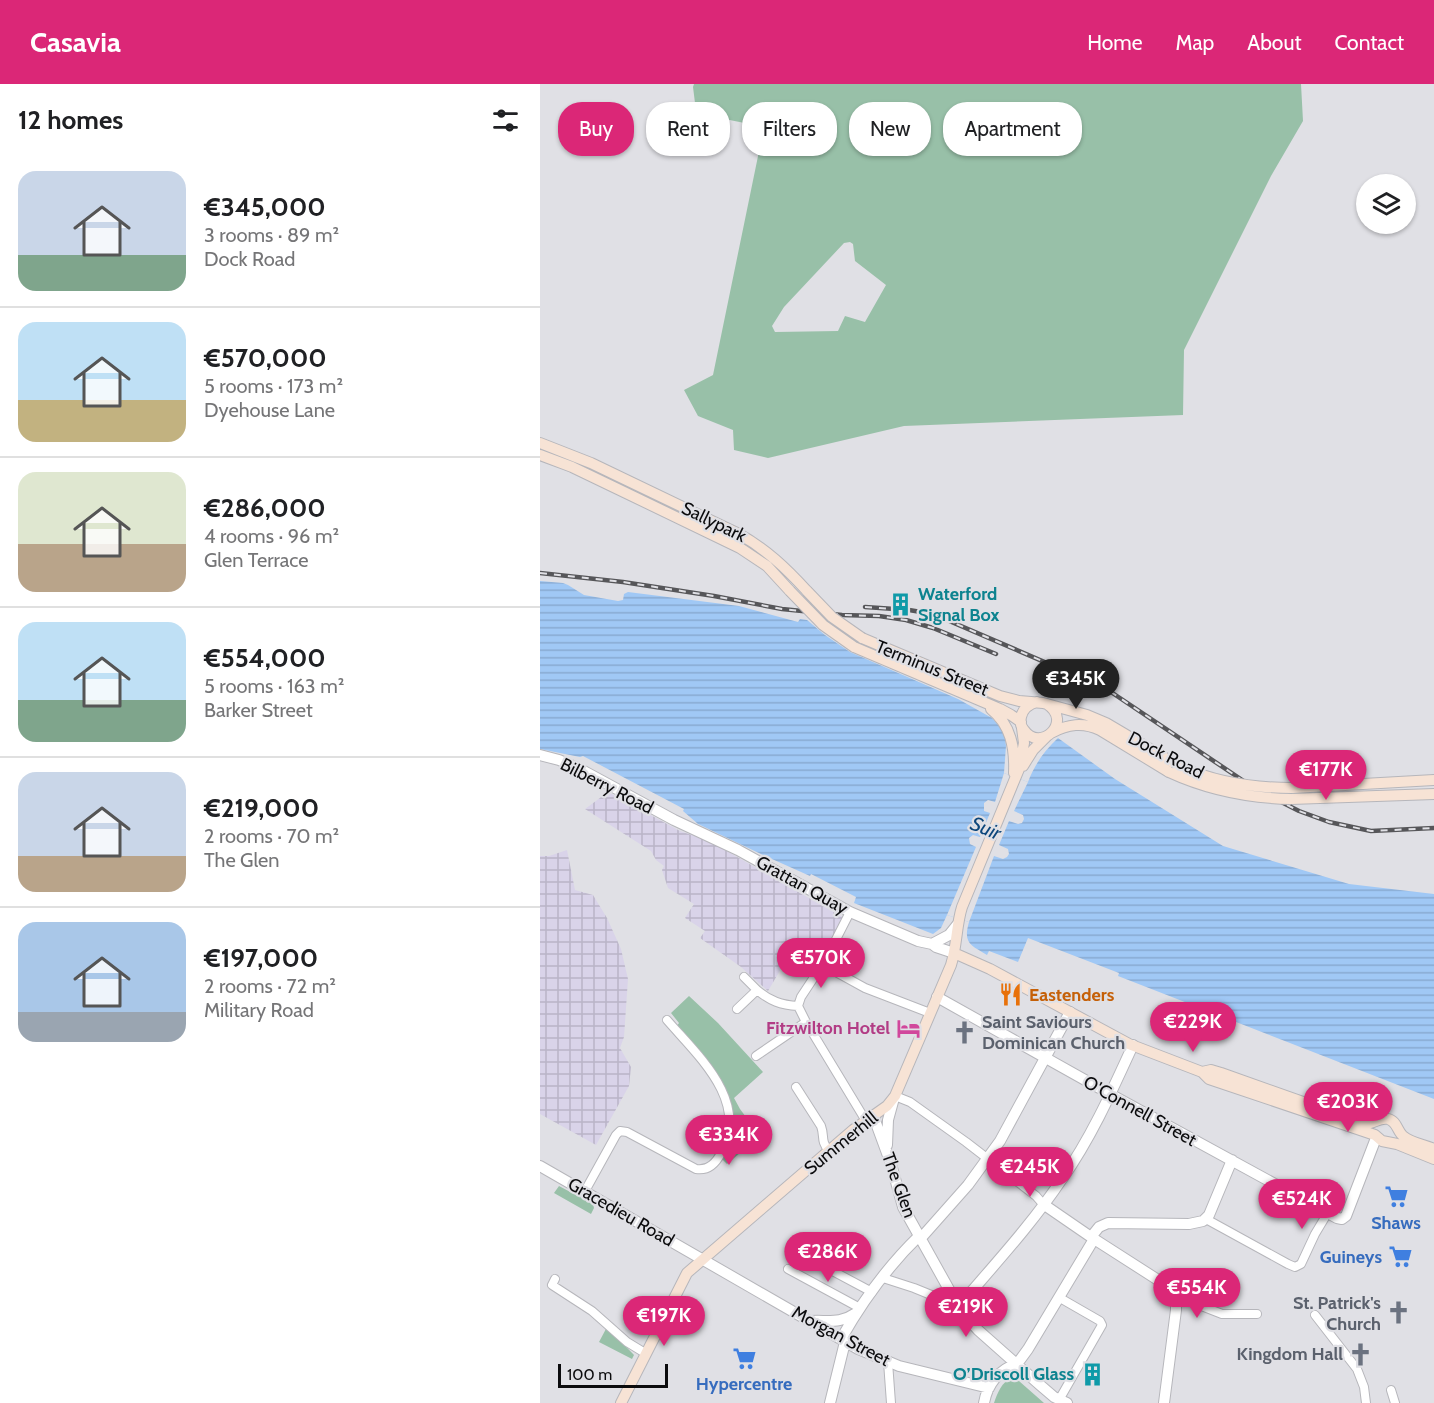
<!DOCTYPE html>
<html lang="en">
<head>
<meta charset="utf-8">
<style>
	body { margin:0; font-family:Cabin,sans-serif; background:#f6f6f6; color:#202124; height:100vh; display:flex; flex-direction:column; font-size:22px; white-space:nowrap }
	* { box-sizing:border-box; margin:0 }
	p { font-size:20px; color:#757577 }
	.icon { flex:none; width:33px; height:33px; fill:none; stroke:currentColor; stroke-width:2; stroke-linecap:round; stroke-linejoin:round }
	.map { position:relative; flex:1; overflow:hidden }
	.drawer { display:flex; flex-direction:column; background:#fff; width:540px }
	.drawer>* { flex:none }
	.banner { position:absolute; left:18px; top:18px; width:570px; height:54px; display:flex; gap:12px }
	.controls { position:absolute; left:816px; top:90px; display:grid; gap:12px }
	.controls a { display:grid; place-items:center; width:60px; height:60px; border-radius:50%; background:#fff; box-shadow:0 2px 4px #0004; font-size:30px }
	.scale { position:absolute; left:18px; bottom:15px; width:110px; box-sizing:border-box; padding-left:6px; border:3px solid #0b0b0d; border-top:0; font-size:16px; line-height:21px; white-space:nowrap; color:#0b0b0d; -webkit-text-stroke:4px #e0e0e5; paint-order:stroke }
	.price { position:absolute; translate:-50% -51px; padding:0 14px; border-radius:21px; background:#db2777; color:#fff; font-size:20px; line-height:39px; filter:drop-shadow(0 2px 3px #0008) }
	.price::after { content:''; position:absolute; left:50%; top:36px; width:18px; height:14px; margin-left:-9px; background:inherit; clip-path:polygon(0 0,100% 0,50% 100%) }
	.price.active { background:#222; color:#fff }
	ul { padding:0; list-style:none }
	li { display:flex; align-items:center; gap:18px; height:150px; padding:0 18px }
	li+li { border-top:2px solid #e0e0e0 }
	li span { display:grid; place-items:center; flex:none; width:168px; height:120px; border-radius:18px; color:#555 }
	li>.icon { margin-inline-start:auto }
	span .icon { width:72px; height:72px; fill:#fffc; stroke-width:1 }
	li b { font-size:26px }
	h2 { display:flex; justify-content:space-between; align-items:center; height:72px; padding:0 18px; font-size:26px }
	.pill { padding:0 21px; border-radius:24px; background:#fff; box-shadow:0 2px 4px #0004; font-size:21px; line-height:54px }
	.pill.active { background:#db2777; color:#fff }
	header { display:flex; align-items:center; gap:36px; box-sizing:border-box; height:84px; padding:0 30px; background:#db2777; color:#fff }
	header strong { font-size:28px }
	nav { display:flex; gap:33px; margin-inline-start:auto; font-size:21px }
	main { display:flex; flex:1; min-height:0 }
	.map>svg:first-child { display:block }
	.industrial { fill:url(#industrial-grid) }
	.green { fill:#98c0a8; fill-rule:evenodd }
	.water { fill:url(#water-rules) }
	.pier { fill:#e0e0e5 }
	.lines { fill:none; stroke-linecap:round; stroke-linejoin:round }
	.minor-casing { stroke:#b6b6bb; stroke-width:10 }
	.tertiary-casing { stroke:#b6b6bb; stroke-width:12 }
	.secondary-casing { stroke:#b6b6bb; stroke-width:12 }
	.minor { stroke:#fff; stroke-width:8 }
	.tertiary { stroke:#fff; stroke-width:10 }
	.secondary { stroke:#f7e3d5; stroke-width:10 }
	.rail-casing { stroke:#565659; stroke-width:4.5 }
	.rail { stroke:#e0e0e5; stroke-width:2; stroke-dasharray:7; stroke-linecap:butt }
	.secondary-bridge-casing { stroke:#b6b6bb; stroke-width:12; stroke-linecap:butt }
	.secondary-bridge { stroke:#f7e3d5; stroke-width:10 }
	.labels { text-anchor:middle; stroke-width:4.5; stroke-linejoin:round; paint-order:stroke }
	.street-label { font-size:18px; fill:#0b0b0d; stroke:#e0e0e5 }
	.culture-label { font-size:18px; font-weight:bold; fill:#0d838f; stroke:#e0e0e5; text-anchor:start }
	.food-label { font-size:18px; font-weight:bold; fill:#c56008; stroke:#e0e0e5; text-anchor:start }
	.worship-label { font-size:18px; font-weight:bold; fill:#5b616d; stroke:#e0e0e5; text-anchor:end }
	.hotel-label { font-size:18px; font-weight:bold; fill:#b23c85; stroke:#e0e0e5; text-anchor:end }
	.shop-label { font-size:18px; font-weight:bold; fill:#366cbe; stroke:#e0e0e5 }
	.water-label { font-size:20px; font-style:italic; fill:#0c467b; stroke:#e0e0e5 }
</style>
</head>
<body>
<header>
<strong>Casavia</strong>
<nav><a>Home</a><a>Map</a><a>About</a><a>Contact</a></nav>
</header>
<main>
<section class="drawer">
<h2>12 homes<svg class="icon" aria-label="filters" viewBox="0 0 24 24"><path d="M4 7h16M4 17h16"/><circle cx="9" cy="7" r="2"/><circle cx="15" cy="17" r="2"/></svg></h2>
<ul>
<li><span style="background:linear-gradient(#c9d6e8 70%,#7fa58c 0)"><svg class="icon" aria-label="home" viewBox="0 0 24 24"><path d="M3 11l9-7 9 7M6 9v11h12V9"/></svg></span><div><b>€345,000</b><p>3 rooms · 89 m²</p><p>Dock Road</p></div></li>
<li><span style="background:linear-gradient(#bfe0f5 65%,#c2b280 0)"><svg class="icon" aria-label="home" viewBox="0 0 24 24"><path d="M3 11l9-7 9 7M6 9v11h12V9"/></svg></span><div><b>€570,000</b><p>5 rooms · 173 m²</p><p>Dyehouse Lane</p></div></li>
<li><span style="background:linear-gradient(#dfe7d0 60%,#b9a48a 0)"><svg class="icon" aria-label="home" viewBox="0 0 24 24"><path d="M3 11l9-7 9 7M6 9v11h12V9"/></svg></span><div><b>€286,000</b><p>4 rooms · 96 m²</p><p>Glen Terrace</p></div></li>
<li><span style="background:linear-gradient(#bfe0f5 65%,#7fa58c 0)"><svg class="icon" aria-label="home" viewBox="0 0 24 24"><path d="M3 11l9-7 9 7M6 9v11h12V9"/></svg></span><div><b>€554,000</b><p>5 rooms · 163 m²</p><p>Barker Street</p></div></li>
<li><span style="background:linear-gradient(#c9d6e8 70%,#b9a48a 0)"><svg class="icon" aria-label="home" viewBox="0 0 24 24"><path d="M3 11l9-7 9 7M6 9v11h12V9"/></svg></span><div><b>€219,000</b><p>2 rooms · 70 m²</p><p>The Glen</p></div></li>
<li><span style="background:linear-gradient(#a9c7e8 75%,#9aa5b1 0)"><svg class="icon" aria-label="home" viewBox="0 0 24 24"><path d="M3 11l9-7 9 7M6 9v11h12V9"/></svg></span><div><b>€197,000</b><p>2 rooms · 72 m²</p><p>Military Road</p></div></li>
</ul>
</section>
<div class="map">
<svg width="894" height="1319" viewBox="0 0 894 1319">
	<defs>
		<pattern id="industrial-grid" width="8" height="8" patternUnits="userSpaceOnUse" patternTransform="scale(1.5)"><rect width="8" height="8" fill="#d9d3e9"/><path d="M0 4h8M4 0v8" fill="none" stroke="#b9b4c7"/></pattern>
		<pattern id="water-rules" width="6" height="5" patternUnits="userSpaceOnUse" patternTransform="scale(1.5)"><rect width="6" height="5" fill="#a0c8f5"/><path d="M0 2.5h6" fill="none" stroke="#88aad1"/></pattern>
	</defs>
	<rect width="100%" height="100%" fill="#e0e0e5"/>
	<path class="industrial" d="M68 708 140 747 169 757 304 834 277 881 252 866 228 907 201 883 160 854 165 847 145 834 154 820 128 804 122 786 124 782 116 776 111 767 45 725Z
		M27 766 35 806 53 811 67 834 81 865 88 895 84 953 80 964 91 983 89 1002 56 1061 0 1030V772H9Z"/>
	<path class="green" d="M154 0H761L763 37 731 92 644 266 643 331 364 342 228 374 194 366 193 346 158 332 144 306 173 291 224 43 175 33 155 19 153 3ZM310 158 313 160 315 177 346 201 325 238 305 232 298 247 235 248 232 242 244 223 304 159Z
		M149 912 178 939 223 988 194 1014 200 1025 220 1052 187 1080 182 1075C190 1063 192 1050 192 1036 191 996 160 970 137 942L139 939 131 929Z
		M19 1102 53 1120 54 1124 51 1130 14 1109Z
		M67 1243 94 1271 92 1275 59 1258Z
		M472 1294 479 1297 504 1319H454C457 1310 462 1297 472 1294Z"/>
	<path class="water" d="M0 497 23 499 28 501 44 511 78 517 83 516 84 510 88 508 199 522 258 538 260 535 267 536 285 551 310 568 418 615 452 634 460 643 465 654 466 662 464 689 488 698C495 680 504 667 518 654L575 695 683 762 809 800 894 810V1015L578 892 579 889 488 854 478 878 449 867 447 871C430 861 423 859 429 838L407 831 401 844 393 850 314 819 316 813 271 790 270 792 223 771 158 740 143 727 144 725 43 672 40 673 0 665Z"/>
	<path class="pier" d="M464 689 488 698 474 727 483 731 484 735 482 739 478 740 469 737 459 761 468 765 469 770 467 773 463 775 454 772 429 838 407 831 436 763 430 760 429 754 433 751 440 753 450 729 444 727V719L448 716 455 718Z"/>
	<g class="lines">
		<defs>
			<path id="minor" d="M256 866 325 904 390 929
				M204 893 217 906
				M258 922 266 938 326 1037
				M258 922 261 913 286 875 310 828
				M197 925 217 906C230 917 241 921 258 922
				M216 972 266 938
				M256 1003 281 1042C285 1053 280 1056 289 1067
				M355 1012 370 1018 426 1058 496 1112 503 1120
				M45 1107 76 1051 80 1047 87 1048 156 1085C168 1087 176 1079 181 1069 210 1017 158 972 127 936
				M666 1135 748 1180 755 1183 761 1180 775 1150 787 1130
				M257 1168 332 1208
				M248 1185 320 1224
				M343 1194 374 1204 401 1215 408 1216 414 1214
				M15 1195 12 1201 52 1227 87 1258 105 1269
				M636 1212 682 1230H717
				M775 1231 817 1285 824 1303 826 1319
				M348 1278 351 1319
				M851 1306 855 1319
				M519 1316 562 1241 560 1237 520 1214"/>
			<path id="tertiary" d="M0 671 19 676 40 685 134 736 198 766 310 828 378 857 392 860 396 863 414 869
				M392 860 409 851 417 841
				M397 913 570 1010 797 1134 802 1135 806 1132 836 1054
				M333 1031 351 1080 363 1123 421 1227 438 1246 500 1301 514 1313 527 1319
				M347 1061 348 1036 354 1014
				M0 1082 318 1265 359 1282 449 1304
				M503 1120 551 1153 629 1203 636 1210V1226L624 1319
				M551 1153 559 1143 568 1139 649 1140 663 1137 669 1131 692 1076
				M381 1154 428 1101 460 1057 530 928
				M419 1222C454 1181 492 1140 522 1095 551 1054 572 1007 593 961
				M270 1237C289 1236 300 1240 316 1229
				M301 1255C322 1218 348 1182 379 1152
				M477 1280 488 1265 554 1155
				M290 1319 305 1258
				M444 1319C447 1301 459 1285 477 1280"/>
			<path id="secondary" d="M0 359 51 379 199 450C226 465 246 484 267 507
				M0 371 32 383 84 408 200 464 227 482 250 507
				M322 554 460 612 479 617 503 619 547 631 566 639 637 681
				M314 563 460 625 471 631 481 638
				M497 618C489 620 483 624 481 633 480 638 481 643 484 646 500 669 534 638 507 620
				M451 625C471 641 475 664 474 689
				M511 649C528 640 543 638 560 646L629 688
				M483 682 493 666 507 652
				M752 704 894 696
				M751 715 894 710
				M414 869 450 885 589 960 662 988 669 995 835 1051 842 1057 857 1060 894 1075
				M662 988 671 986 681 989 825 1040C833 1040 840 1033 848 1035 857 1037 857 1047 863 1052 871 1059 885 1061 894 1065
				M81 1319 147 1189 313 1046 347 1022 355 1012 411 881C417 862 416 842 422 823L479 685 484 659 482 644"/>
		</defs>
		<use href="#minor" class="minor-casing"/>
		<use href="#tertiary" class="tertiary-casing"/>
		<use href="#secondary" class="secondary-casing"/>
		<use href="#minor" class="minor"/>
		<use href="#tertiary" class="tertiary"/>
		<use href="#secondary" class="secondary"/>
		<defs>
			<path id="rail" d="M0 489 83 498 174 512 242 525 302 531 339 532 366 536 393 544 456 570
				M325 523 355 525
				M363 525 381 528 400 533 565 604 714 704 759 727 789 738 831 747 894 744"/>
		</defs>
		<use href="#rail" class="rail-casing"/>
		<use href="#rail" class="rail"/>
		<defs>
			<path id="secondary-bridge" d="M250 507 283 541 314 563
				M267 507 292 533 322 554
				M637 681C673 698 712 704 752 704
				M629 688C668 706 708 714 751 715"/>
		</defs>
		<use href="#secondary-bridge" class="secondary-bridge-casing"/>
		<use href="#secondary-bridge" class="secondary-bridge"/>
	</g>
	<defs>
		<symbol id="building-bare" viewBox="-9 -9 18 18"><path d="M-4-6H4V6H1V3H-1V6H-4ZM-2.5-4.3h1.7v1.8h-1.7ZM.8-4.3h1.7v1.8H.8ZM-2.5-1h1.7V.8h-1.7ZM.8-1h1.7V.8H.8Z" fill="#0f9aa8" stroke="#e0e0e5" stroke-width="2.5" paint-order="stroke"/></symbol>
		<symbol id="restaurant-bare" viewBox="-9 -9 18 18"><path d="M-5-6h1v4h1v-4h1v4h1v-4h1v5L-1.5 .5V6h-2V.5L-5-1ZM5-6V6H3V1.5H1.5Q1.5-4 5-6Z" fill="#e8710a" stroke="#e0e0e5" stroke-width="2.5" paint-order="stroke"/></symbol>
		<symbol id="hotel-bare" viewBox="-9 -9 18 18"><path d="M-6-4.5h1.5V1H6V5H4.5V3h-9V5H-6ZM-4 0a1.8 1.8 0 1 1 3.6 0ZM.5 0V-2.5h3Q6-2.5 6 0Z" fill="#d1479c" stroke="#e0e0e5" stroke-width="2.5" paint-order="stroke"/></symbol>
		<symbol id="church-bare" viewBox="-9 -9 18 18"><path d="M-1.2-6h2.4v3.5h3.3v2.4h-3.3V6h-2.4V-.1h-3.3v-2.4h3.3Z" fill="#6b7280" stroke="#e0e0e5" stroke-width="2.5" paint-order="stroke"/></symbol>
		<symbol id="supermarket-bare" viewBox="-9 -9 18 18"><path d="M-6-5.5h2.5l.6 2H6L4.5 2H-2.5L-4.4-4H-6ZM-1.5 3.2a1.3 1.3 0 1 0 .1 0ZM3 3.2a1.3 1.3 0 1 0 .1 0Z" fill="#3f7fe0" stroke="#e0e0e5" stroke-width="2.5" paint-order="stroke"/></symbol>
	</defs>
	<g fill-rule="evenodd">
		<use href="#building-bare" x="344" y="504" width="33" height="33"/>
		<use href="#restaurant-bare" x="454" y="894" width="33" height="33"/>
		<use href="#hotel-bare" x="352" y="928" width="33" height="33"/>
		<use href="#church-bare" x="408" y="932" width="33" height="33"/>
		<use href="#supermarket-bare" x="840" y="1096" width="33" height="33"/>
		<use href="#supermarket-bare" x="844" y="1156" width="33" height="33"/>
		<use href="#church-bare" x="842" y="1212" width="33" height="33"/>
		<use href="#church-bare" x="804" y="1254" width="33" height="33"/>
		<use href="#supermarket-bare" x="188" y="1258" width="33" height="33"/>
		<use href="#building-bare" x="536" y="1274" width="33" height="33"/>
	</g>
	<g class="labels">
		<g class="street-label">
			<text transform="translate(174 438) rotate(26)" y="6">Sallypark</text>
			<text transform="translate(392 584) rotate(22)" y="6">Terminus Street</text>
			<text transform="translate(626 671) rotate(27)" y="6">Dock Road</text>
			<text transform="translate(67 702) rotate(27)" y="6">Bilberry Road</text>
			<text transform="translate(262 801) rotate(29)" y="6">Grattan Quay</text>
			<text transform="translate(600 1027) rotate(29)" y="6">O'Connell Street</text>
			<text transform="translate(301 1059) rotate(-39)" y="6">Summerhill</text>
			<text transform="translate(359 1101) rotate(70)" y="6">The Glen</text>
			<text transform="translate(81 1128) rotate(30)" y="6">Gracedieu Road</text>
			<text transform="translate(301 1252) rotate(28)" y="6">Morgan Street</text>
		</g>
		<g class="culture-label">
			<text x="378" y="516">Waterford<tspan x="378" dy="21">Signal Box</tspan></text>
			<text x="534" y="1296" text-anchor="end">O’Driscoll Glass</text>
		</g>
		<g class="food-label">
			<text x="489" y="917">Eastenders</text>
		</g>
		<g class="worship-label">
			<text x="442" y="944" text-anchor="start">Saint Saviours<tspan x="442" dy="21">Dominican Church</tspan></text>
			<text x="841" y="1225">St. Patrick's<tspan x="841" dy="21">Church</tspan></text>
			<text x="803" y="1276">Kingdom Hall</text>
		</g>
		<g class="hotel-label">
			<text x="350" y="950">Fitzwilton Hotel</text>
		</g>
		<g class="shop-label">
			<text x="856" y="1145">Shaws</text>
			<text x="842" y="1179" text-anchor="end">Guineys</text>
			<text x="204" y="1306">Hypercentre</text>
		</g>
		<g class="water-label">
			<text transform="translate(446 744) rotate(23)" y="7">Suir</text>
		</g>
	</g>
</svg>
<div class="controls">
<a><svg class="icon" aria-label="layers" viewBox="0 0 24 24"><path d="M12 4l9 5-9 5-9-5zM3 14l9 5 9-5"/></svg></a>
</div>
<div class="scale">100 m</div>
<b class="price active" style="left:536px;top:626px">€345K</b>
<b class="price" style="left:786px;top:717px">€177K</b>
<b class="price" style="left:281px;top:905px">€570K</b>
<b class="price" style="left:653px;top:969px">€229K</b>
<b class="price" style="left:808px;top:1049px">€203K</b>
<b class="price" style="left:189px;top:1082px">€334K</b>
<b class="price" style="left:490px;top:1114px">€245K</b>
<b class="price" style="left:762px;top:1146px">€524K</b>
<b class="price" style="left:288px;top:1199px">€286K</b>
<b class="price" style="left:657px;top:1235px">€554K</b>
<b class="price" style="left:426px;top:1254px">€219K</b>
<b class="price" style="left:124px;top:1263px">€197K</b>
<div class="banner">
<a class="pill active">Buy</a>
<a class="pill">Rent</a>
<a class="pill">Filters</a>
<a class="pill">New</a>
<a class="pill">Apartment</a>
</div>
</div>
</main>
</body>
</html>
